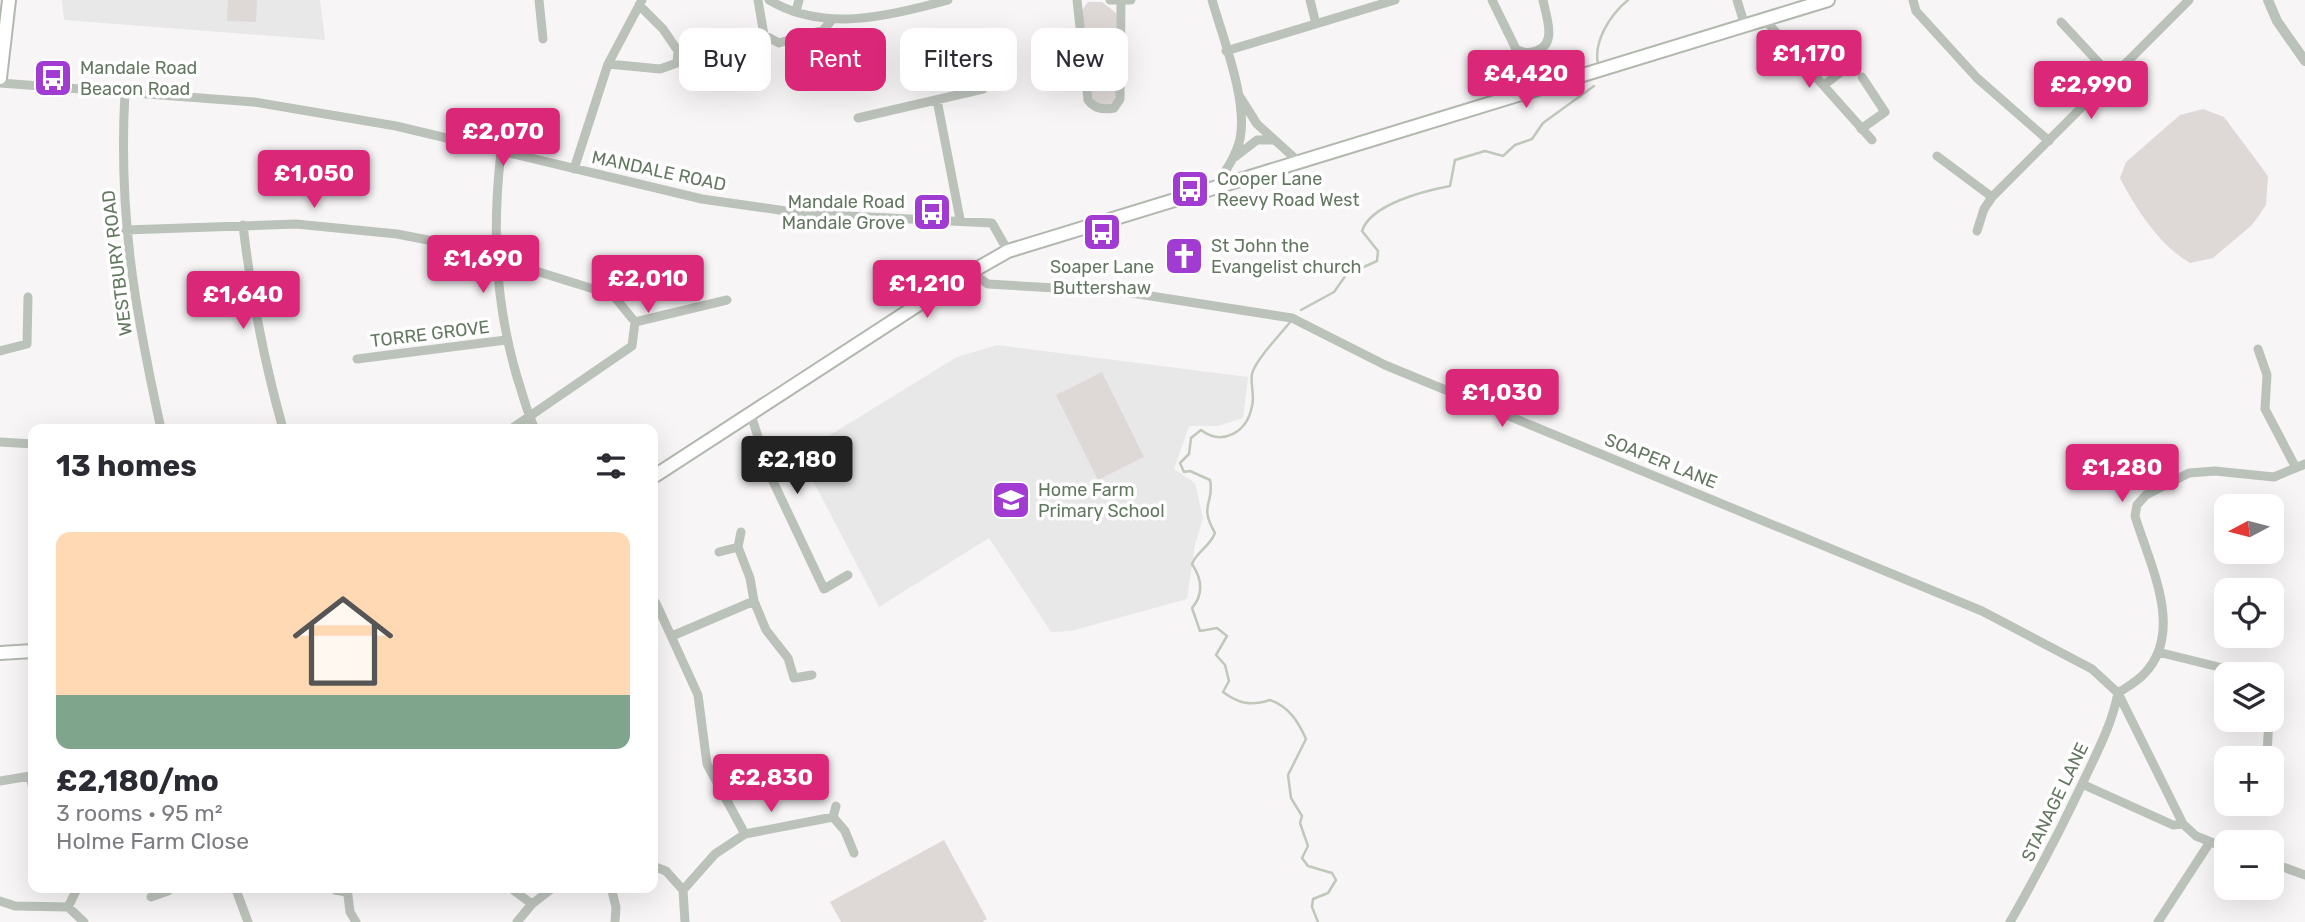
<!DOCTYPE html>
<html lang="en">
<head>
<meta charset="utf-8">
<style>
	body { margin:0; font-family:Rubik,sans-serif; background:#f2f2f3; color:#2b2b33; height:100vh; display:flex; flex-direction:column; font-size:26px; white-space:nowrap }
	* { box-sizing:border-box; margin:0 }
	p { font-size:23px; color:#7c7c81 }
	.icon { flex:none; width:38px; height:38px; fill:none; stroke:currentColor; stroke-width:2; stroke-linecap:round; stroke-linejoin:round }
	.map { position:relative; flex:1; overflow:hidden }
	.panel { position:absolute; left:28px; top:424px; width:630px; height:469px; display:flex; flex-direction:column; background:#fff; border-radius:14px; box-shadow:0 7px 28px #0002 }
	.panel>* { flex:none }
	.top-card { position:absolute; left:679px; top:28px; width:665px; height:63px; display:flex; gap:14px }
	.needle { width:46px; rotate:263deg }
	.buttons { position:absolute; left:2214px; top:494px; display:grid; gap:14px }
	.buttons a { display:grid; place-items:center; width:70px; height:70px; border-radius:14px; background:#fff; box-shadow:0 7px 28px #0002; font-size:35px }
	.price { position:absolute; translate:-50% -60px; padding:0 16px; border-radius:7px; background:#db2777; color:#fff; font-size:23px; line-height:46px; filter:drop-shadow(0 2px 4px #0008) }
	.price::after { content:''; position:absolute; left:50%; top:42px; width:21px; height:16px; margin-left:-10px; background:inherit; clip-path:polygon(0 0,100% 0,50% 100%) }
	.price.current { background:#222; color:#fff }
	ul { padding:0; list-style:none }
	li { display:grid; align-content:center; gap:14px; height:371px; padding:0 28px }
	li+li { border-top:2px solid #e1e1e2 }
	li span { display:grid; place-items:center; height:217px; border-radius:14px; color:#555 }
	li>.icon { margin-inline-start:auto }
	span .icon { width:126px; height:126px; fill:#fffc; stroke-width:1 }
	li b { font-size:30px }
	h2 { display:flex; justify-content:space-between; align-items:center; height:84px; padding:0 28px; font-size:30px }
	.pill { padding:0 24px; border-radius:14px; background:#fff; box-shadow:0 7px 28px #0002; font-size:24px; line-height:63px }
	.pill.current { background:#db2777; color:#fff }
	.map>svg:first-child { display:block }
	.built { fill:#e8e8e8 }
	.green { fill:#ded8d7 }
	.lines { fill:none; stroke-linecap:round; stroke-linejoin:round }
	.stream { stroke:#bfc8bb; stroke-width:2.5 }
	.secondary-casing { stroke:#b1b9af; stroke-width:16 }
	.minor { stroke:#bbc2ba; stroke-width:9 }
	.tertiary { stroke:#bbc2ba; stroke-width:10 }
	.secondary { stroke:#fff; stroke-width:12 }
	.labels { text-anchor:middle; stroke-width:7; stroke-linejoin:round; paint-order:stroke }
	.poi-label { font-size:18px; fill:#647861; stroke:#fff; text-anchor:start }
	.street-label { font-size:18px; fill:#647861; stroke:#fff }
</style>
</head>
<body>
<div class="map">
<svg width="2305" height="922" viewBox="0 0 2305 922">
	<rect width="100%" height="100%" fill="#f8f5f7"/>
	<path class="built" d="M62 0H320L325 40 64 20Z
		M997 345 1248 377 1243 418 1218 426H1189L1174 469 1195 483 1203 518 1195 545 1187 599 1071 631 1051 632 989 538 879 607 799 454 957 357Z"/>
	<path class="green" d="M228 0H257L256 22 227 21Z
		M1088 2H1102L1116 13V95L1113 103 1099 106 1090 95 1081 12Z
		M2203 109 2224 117 2268 176 2266 205 2252 225 2213 258 2190 263C2159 245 2136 209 2120 178L2126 162 2180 115Z
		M1102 372 1144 457 1098 480 1056 395Z
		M944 840 987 919 982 922H841L830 902Z"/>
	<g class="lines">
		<path class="stream" d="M1598 64C1593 41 1611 14 1628 0
			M1301 310 1334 292 1346 275 1377 261 1378 251 1362 231C1371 204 1424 191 1450 186L1455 160 1485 151 1503 156 1515 145 1532 139 1543 123 1594 86
			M1291 321C1281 334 1255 360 1252 374 1250 383 1255 396 1252 406 1247 433 1222 446 1201 430L1191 438 1189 454 1180 463 1184 472 1190 471 1210 480C1215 503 1198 504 1215 533 1209 548 1197 551 1192 564 1202 579 1204 594 1192 608L1200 631 1217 628 1227 636 1216 655 1225 665 1229 681 1223 692C1239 704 1251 706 1270 700 1289 707 1298 721 1306 739L1288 775 1291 798 1302 816 1300 823 1308 846 1302 858 1308 866 1332 873 1336 880 1328 893 1313 899 1312 907 1318 922"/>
		<defs>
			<path id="secondary" d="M0 78 9 0
				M653 477 950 284 1008 251 1828 0
				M0 653 33 651"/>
		</defs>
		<use href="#secondary" class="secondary-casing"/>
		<path class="minor" d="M539 0 543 39
			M758 0 764 35 779 43 823 30 832 20
			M769 0C823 33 891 16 948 0
			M1077 0 1088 100C1094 109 1103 110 1114 108L1120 99 1121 2
			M1110 0H1131
			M1212 0C1223 38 1248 101 1240 139 1236 157 1224 173 1214 188
			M1310 0 1316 24
			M1492 0 1516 49C1524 53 1529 54 1538 50 1557 43 1546 16 1543 0
			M1737 0 1745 26
			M1913 0 1916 11 1977 78 2049 141
			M796 11 799 0
			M1765 20 1872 140
			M2061 22 2112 77
			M1226 51 1395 0
			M608 64 660 69 677 63 678 51 663 29 639 5
			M0 83 254 102 396 126 702 199 807 214 992 223 1008 251
			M1824 85 1841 72
			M125 92C118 215 135 310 161 429
			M1240 97 1257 124 1299 162
			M937 100 960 219
			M858 118 983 89
			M1861 129 1885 112 1862 77
			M501 152C492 230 495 302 517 377 523 395 527 413 535 429
			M1937 156 1992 197
			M1235 157 1257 140H1273
			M574 169 608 64 642 0
			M243 225C251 295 264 361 283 429
			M125 230 296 224 397 234 449 244 613 295 635 322 632 346 511 429
			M1977 231 1984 209 1992 197 2189 0
			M970 272 988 284 1125 292 1292 318 1385 365 1982 611 2092 669 2118 693 2183 824
			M635 322 727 300
			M2258 349 2267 375 2265 409 2296 468
			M0 351 27 344 28 297
			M357 359 506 340
			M751 415 771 477 824 589 848 575
			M0 442 33 444
			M741 532 738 547 750 578 754 601 766 630 788 658 794 678 812 675
			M719 552 738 547
			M656 603 698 695 707 764 745 834
			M672 636 754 601
			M2158 652 2247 674
			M2118 693C2127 687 2138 681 2145 673 2185 630 2149 563 2135 516L2137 505 2146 495 2189 473 2215 471 2274 477 2305 464
			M2267 754 2269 719
			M0 781 30 776 33 789
			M2082 784 2173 825 2183 824 2196 836 2226 848
			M833 817 836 806
			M2272 863 2305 875
			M653 866 666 871 683 890
			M235 887 248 922
			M347 887 350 912 356 922
			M509 887 532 904
			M611 887 616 907 615 922
			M335 890 346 892
			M683 890 715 854 745 834 833 817 845 831 854 853
			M683 890 685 922
			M151 897 168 891V887
			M0 901 15 906 68 907 84 922
			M68 907 78 887
			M517 922 532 904 554 887
			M2010 922C2037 875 2062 827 2085 778 2098 750 2112 724 2118 693
			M2158 922 2210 842"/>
		<path class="tertiary" d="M2268 0 2277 21 2305 61"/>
		<use href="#secondary" class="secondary"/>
	</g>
	<defs>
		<symbol id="bus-square" viewBox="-11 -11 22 22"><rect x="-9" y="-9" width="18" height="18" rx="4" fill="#a13bd1" stroke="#fff"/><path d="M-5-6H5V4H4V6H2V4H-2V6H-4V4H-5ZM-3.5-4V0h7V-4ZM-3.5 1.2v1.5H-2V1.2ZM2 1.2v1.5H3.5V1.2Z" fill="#fff"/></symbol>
		<symbol id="church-square" viewBox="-11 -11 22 22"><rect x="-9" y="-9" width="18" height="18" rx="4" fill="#a13bd1" stroke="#fff"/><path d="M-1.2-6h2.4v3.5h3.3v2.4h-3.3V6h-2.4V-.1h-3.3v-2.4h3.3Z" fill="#fff"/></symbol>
		<symbol id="school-square" viewBox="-11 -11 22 22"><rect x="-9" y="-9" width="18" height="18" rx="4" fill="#a13bd1" stroke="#fff"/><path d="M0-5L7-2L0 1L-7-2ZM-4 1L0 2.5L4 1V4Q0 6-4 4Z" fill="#fff"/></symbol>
	</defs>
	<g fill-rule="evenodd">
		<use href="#bus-square" x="31" y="56" width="44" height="44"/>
		<use href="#bus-square" x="1168" y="167" width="44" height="44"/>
		<use href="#bus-square" x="910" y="190" width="44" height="44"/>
		<use href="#bus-square" x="1080" y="210" width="44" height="44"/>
		<use href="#church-square" x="1162" y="234" width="44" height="44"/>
		<use href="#school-square" x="989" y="478" width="44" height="44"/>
	</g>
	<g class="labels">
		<g class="poi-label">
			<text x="80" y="74">Mandale Road<tspan x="80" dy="21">Beacon Road</tspan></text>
			<text x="1217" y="185">Cooper Lane<tspan x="1217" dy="21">Reevy Road West</tspan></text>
			<text x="905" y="208" text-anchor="end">Mandale Road<tspan x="905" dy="21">Mandale Grove</tspan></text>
			<text x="1211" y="252">St John the<tspan x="1211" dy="21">Evangelist church</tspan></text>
			<text x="1102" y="273" text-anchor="middle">Soaper Lane<tspan x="1102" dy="21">Buttershaw</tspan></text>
			<text x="1038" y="496">Home Farm<tspan x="1038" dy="21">Primary School</tspan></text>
		</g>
		<g class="street-label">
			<text transform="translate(659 171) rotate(12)" y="6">MANDALE ROAD</text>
			<text transform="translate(117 263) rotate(-97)" y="6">WESTBURY ROAD</text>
			<text transform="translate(430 334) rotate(-7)" y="6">TORRE GROVE</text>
			<text transform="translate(1661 461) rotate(22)" y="6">SOAPER LANE</text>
			<text transform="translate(2055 802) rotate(-64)" y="6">STANAGE LANE</text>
		</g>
	</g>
</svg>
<div class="buttons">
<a><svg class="needle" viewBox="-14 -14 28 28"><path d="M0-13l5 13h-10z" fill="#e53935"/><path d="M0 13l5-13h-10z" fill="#7c7c81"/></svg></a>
<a><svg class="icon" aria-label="locate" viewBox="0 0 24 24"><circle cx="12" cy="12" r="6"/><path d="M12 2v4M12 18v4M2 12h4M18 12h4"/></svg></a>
<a><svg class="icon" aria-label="layers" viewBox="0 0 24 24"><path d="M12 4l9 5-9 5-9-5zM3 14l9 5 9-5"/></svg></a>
<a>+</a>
<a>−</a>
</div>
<b class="price" style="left:1809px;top:90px">£1,170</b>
<b class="price" style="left:1526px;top:110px">£4,420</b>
<b class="price" style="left:2091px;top:121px">£2,990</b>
<b class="price" style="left:503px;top:168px">£2,070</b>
<b class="price" style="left:314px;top:210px">£1,050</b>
<b class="price" style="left:483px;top:295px">£1,690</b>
<b class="price" style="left:648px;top:315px">£2,010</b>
<b class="price" style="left:927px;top:320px">£1,210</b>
<b class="price" style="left:243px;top:331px">£1,640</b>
<b class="price" style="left:1502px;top:429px">£1,030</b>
<b class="price current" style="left:797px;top:496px">£2,180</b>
<b class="price" style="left:2122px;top:504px">£1,280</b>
<b class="price" style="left:771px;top:814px">£2,830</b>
<div class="top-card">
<a class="pill">Buy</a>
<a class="pill current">Rent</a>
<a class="pill">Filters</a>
<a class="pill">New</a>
</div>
<section class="panel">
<h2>13 homes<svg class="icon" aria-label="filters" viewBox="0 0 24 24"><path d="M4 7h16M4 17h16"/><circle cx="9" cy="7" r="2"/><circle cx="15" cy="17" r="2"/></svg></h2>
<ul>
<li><span style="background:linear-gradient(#ffd9b3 75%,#7fa58c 0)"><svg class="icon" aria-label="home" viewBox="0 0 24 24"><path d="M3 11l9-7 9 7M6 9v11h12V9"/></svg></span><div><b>£2,180/mo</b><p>3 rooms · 95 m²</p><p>Holme Farm Close</p></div></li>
</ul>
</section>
</div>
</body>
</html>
